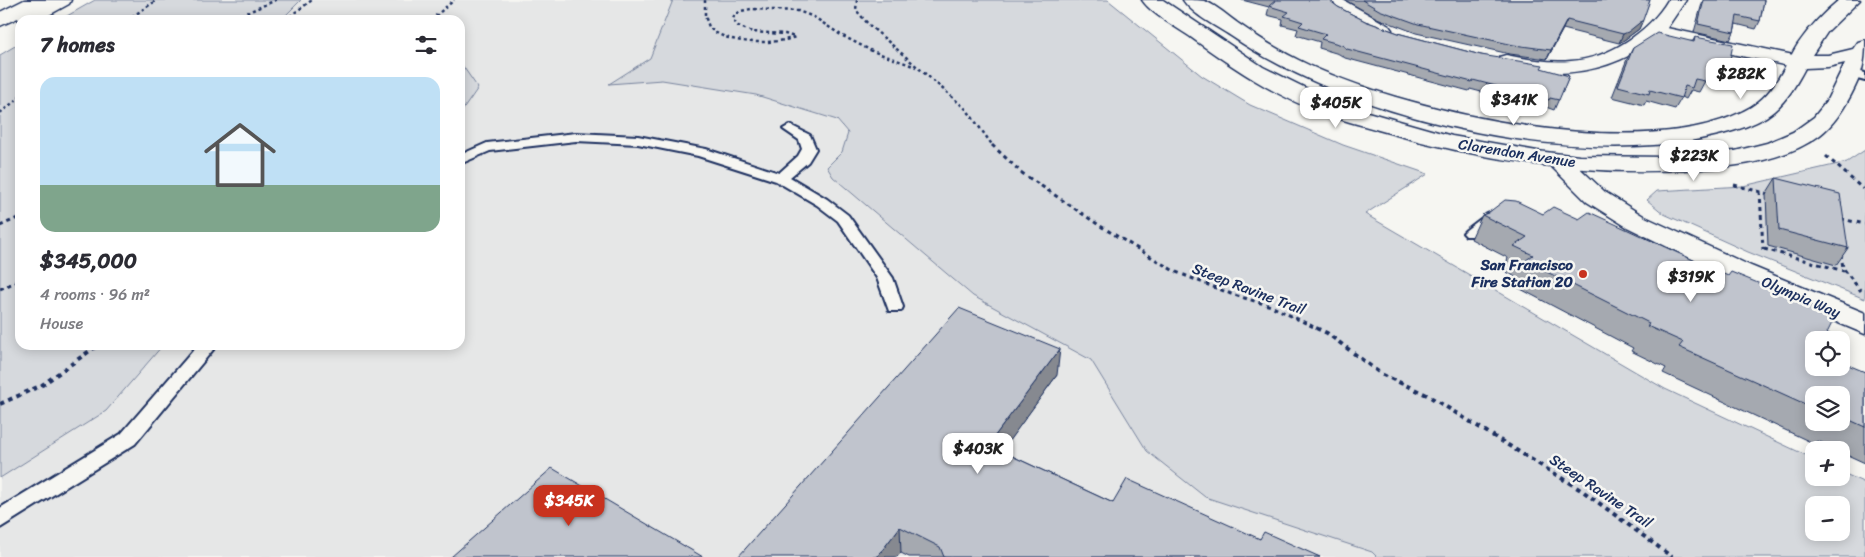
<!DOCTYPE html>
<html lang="en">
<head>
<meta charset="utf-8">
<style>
	body { margin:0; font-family:Sriracha,sans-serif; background:#f7f7f7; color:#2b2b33; height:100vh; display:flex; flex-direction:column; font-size:19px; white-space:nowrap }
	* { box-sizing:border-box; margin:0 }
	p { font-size:16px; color:#7c7c81 }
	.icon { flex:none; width:28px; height:28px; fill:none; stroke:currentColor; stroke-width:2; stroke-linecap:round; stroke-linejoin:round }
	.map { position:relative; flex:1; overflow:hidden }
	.details { position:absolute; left:15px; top:15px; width:450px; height:335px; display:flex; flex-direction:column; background:#fff; border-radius:15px; box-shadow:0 2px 12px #0003 }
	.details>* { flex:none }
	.tools { position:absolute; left:1805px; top:331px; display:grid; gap:10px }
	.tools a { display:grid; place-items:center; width:45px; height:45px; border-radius:10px; background:#fff; box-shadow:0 2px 12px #0003; font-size:25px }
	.price { position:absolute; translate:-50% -42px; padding:0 11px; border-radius:10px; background:#fff; color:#222; font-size:16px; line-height:32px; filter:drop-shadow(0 1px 2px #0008) }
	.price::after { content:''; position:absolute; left:50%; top:30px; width:15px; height:11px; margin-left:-8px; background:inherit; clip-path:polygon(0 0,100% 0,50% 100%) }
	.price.current { background:#c8321e; color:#fff }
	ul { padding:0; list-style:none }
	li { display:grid; align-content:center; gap:10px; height:265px; padding:0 25px }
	li span { display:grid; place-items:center; height:155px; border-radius:15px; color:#555 }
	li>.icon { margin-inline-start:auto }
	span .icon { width:90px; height:90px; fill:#fffc; stroke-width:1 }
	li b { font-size:21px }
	h2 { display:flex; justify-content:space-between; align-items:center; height:60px; padding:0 25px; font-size:21px }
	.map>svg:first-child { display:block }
	.built { fill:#e6e7e7; fill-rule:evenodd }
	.green { fill:#d6d9dd; stroke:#78849e; fill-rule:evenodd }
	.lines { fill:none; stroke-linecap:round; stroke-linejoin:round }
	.service-casing { stroke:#1b2f5e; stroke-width:4 }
	.minor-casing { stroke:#1b2f5e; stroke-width:3 }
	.secondary-casing { stroke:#1b2f5e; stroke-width:3 }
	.path-far2 { stroke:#1b2f5e; stroke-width:2.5; stroke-dasharray:3 3; stroke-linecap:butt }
	.path-far1 { stroke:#1b2f5e; stroke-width:3; stroke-dasharray:4 4; stroke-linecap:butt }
	.path { stroke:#1b2f5e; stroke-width:4; stroke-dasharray:4.5 4.5; stroke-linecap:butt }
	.service { fill:#f6f6f2; fill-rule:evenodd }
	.minor { fill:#f6f6f2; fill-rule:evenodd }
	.secondary { fill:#f6f6f2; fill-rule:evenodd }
	.wall { fill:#a5a9b0; stroke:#1b2f5e; fill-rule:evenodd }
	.shaded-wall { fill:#868990; stroke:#1b2f5e }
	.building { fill:#c0c4cd; stroke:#1b2f5e }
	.poi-dot { fill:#c8321e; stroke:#f6f6f2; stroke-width:2 }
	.labels { text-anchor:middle; stroke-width:5; stroke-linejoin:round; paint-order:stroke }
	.street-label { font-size:15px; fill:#1b2f5e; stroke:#f6f6f2 }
	.poi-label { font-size:15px; font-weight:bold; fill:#1b2f5e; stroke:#f6f6f2; text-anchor:end }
</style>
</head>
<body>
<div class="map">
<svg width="1865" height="557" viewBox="0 0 1865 557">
	<rect width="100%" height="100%" fill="#f6f6f2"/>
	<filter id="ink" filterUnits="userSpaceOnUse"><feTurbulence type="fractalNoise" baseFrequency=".02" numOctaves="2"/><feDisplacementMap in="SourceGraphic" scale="10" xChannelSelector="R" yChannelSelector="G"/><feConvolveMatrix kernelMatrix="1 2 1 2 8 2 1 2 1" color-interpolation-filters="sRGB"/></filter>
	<g filter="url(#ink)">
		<path class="built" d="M95 0H1108L1202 76 1250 105 1343 145 1428 174 1365 214 1665 389 1814 459V478H1841V472L1865 483V557H0V55L20 43V345H460V20H60ZM1814 505H1841V532H1814Z"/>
		<path class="green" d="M95 0H301L281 20H60Z
			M673 0H1108L1202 76 1250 105 1343 145 1428 174 1365 214 1665 389 1814 459V478H1841V472L1865 483V557H1377L1372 552 1205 497 1147 451 1091 360 973 296 833 177 827 167 842 152 848 133 837 120 756 95 662 80 609 84 650 58ZM1814 505H1841V532H1814Z
			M20 43V345H163L106 411 0 478V55Z
			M460 62 478 88 460 114Z
			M1865 150V299L1748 252 1664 214 1647 200 1657 191 1743 186 1847 162Z"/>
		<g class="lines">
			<defs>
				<path id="service" d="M1850 69 1865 73V81L1846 76 1844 73 1846 70Z
					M790 125 810 135 816 149 808 162 790 177 827 199 848 215 893 278 903 307 901 311H889L877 278 838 221 817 205 776 181 698 156 638 144 576 141 490 151 460 164V155L487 143 576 133 638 136 706 149 779 173 798 156 802 149 799 140 783 129Z
					M1492 212 1500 217 1497 220 1476 236H1466L1463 233 1466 230 1487 214Z
					M198 345H217L135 444 0 528V508L121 434Z"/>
				<path id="minor" d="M1320 0H1343L1389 26 1392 30 1389 34H1375L1322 4Z
					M1668 0H1686L1667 28 1798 56 1805 58 1808 62 1805 66 1798 68 1656 38C1609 75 1556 80 1499 65L1496 61 1499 57 1506 55C1527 59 1549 63 1571 61 1608 59 1649 32 1668 0Z
					M1560 155 1568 157 1605 192 1645 217 1751 266 1865 313V334L1731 278 1627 227 1587 202 1552 167 1548 162 1552 157Z"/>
				<path id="secondary" d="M24 0H71L69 4 40 20H20V24L18 18 0 26V12Z
					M1142 0H1163L1263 67 1336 103 1452 136 1537 151 1579 156 1665 157 1735 151 1767 143 1793 132 1814 117 1826 102 1845 63 1828 67 1805 68C1797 83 1788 99 1774 111 1754 128 1716 136 1690 141 1549 163 1348 116 1231 36 1216 26 1193 15 1183 0 1189 0 1199 0 1205 1 1217 6 1229 17 1239 24 1262 40 1286 55 1311 66 1414 113 1649 167 1751 107 1775 93 1784 66 1798 44 1810 27 1823 13 1839 0H1860L1828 31 1812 55H1828L1853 49 1858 42 1865 40C1865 65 1862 74 1851 95 1843 110 1833 125 1820 135 1787 160 1740 166 1700 169 1592 177 1486 162 1382 131 1362 125 1341 120 1322 113 1275 96 1232 67 1192 38 1178 28 1151 14 1142 0Z"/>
			</defs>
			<use href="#service" class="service-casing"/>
			<use href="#minor" class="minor-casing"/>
			<use href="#secondary" class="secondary-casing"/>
			<path class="path-far2" d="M705 0V16L709 27C725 45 774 45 795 37L785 34 752 32 738 26 733 20 734 16 741 11 751 9 798 11 814 17 841 35 872 51 916 67
				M857 0 856 10 869 25 967 110 993 146
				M127 20 157 0
				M230 20 276 0
				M285 20 312 0
				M431 20 454 0
				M0 113 20 97"/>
			<path class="path-far1" d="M992 145 1022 173 1102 227 1174 271 1231 294 1271 306 1318 329
				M1826 156 1863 189
				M1734 185 1769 194
				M1760 191 1763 250
				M1841 219 1865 224
				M0 226 20 217
				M1764 249 1844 271
				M1841 254 1843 268 1861 291
				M0 289 20 280"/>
			<path class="path" d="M1316 328 1327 333 1381 374 1427 395 1584 492 1672 557
				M0 404 42 385 98 345"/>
			<use href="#service" class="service"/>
			<use href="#minor" class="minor"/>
			<use href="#secondary" class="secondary"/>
		</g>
		<path class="wall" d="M1242 0H1329L1338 7 1365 21 1401 34 1481 55 1541 69 1569 76 1554 110 1546 107 1545 109 1470 89 1469 91 1345 58 1339 54 1319 48 1320 42 1296 35 1298 29 1282 25 1283 19 1267 15 1269 7Z
			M1345 0H1650L1639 29 1624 40 1619 43 1563 29 1547 59 1510 54 1416 33 1377 18Z
			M1703 0H1764L1760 21 1756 29 1736 24 1734 32 1730 40 1694 32Z
			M1695 37 1729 65 1723 76 1708 72 1705 81 1699 92 1691 90 1686 99 1682 97 1675 109 1646 101 1644 105 1612 97 1627 59 1633 48 1693 41Z
			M1776 178 1848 248 1836 265 1768 246 1766 194Z
			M1543 214 1827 333 1814 368 1865 372V463L1841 452V450H1838L1818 441 1815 444 1663 373 1666 368 1631 351 1633 348 1513 285 1517 278 1503 270 1508 258 1471 239 1482 215ZM1814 395H1841V422H1814Z
			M1057 375 1001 451 1113 503 1260 539 1320 557H909L901 553 738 557Z"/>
		<path class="shaded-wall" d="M1567 20 1563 29 1547 59 1551 50Z
			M1643 20 1639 29 1624 40 1619 43 1623 34Z
			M1060 349 1057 375 987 471 988 445Z
			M900 527 901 553 897 557H877Z"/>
		<path class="building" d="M1276 0H1329L1338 7 1365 21 1401 34 1481 55 1543 65 1541 68 1569 76 1559 100 1550 98 1549 100 1473 80 1472 82 1347 49 1342 45 1321 39 1326 34 1299 26 1303 22 1284 16 1289 12 1269 6Z
			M1362 0H1650L1643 20 1628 32 1623 34 1567 20 1551 50 1514 45 1418 24 1379 10Z
			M1704 0H1764L1760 21 1737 16 1734 32 1698 24Z
			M1657 33 1694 42 1695 37 1733 44 1729 65 1712 61 1705 81 1695 79 1692 88 1685 86 1681 98 1650 90 1649 94 1618 86 1633 48Z
			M1776 178 1840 194 1848 248 1779 230Z
			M1505 200 1516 201 1543 214 1553 207 1579 219 1589 212 1728 276 1731 272 1836 315 1827 333 1837 337 1835 340H1814V368H1841V362L1865 372V427L1841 416V395H1814V408L1679 347 1683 342 1647 326 1649 323 1525 261 1533 255 1514 246 1527 237 1482 215 1488 213Z
			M959 308 1060 349 988 445 1113 503 1127 479 1260 539 1264 532 1320 557H944L940 547 900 527 877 557H738Z
			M552 468 703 557H451Z"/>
	</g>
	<circle class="poi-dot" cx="1583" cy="274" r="5"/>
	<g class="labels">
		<g class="street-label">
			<text transform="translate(1517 153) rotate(9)" y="5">Clarendon Avenue</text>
			<text transform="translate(1249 289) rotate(21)" y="5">Steep Ravine Trail</text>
			<text transform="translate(1801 297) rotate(23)" y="5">Olympia Way</text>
			<text transform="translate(1601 491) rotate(34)" y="5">Steep Ravine Trail</text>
		</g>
		<g class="poi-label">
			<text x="1573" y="270">San Francisco<tspan x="1573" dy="17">Fire Station 20</tspan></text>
		</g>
	</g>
</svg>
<div class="tools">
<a><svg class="icon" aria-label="locate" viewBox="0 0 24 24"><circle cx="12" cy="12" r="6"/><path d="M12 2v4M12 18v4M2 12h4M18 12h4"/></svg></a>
<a><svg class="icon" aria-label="layers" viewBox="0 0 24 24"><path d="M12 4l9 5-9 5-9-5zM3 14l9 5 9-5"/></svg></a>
<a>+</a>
<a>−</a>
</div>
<b class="price" style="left:1741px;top:100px">$282K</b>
<b class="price" style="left:1514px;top:126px">$341K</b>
<b class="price" style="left:1336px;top:129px">$405K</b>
<b class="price" style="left:1694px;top:182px">$223K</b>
<b class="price" style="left:1691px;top:303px">$319K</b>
<b class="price" style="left:978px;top:475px">$403K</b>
<b class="price current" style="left:569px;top:527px">$345K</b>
<section class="details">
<h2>7 homes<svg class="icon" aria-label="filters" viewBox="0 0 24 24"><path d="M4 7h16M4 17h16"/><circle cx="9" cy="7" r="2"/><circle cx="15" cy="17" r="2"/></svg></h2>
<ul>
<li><span style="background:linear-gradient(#bfe0f5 70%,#7fa58c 0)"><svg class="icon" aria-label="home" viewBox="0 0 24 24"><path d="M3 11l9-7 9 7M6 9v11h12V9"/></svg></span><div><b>$345,000</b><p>4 rooms · 96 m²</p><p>House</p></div></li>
</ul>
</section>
</div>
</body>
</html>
